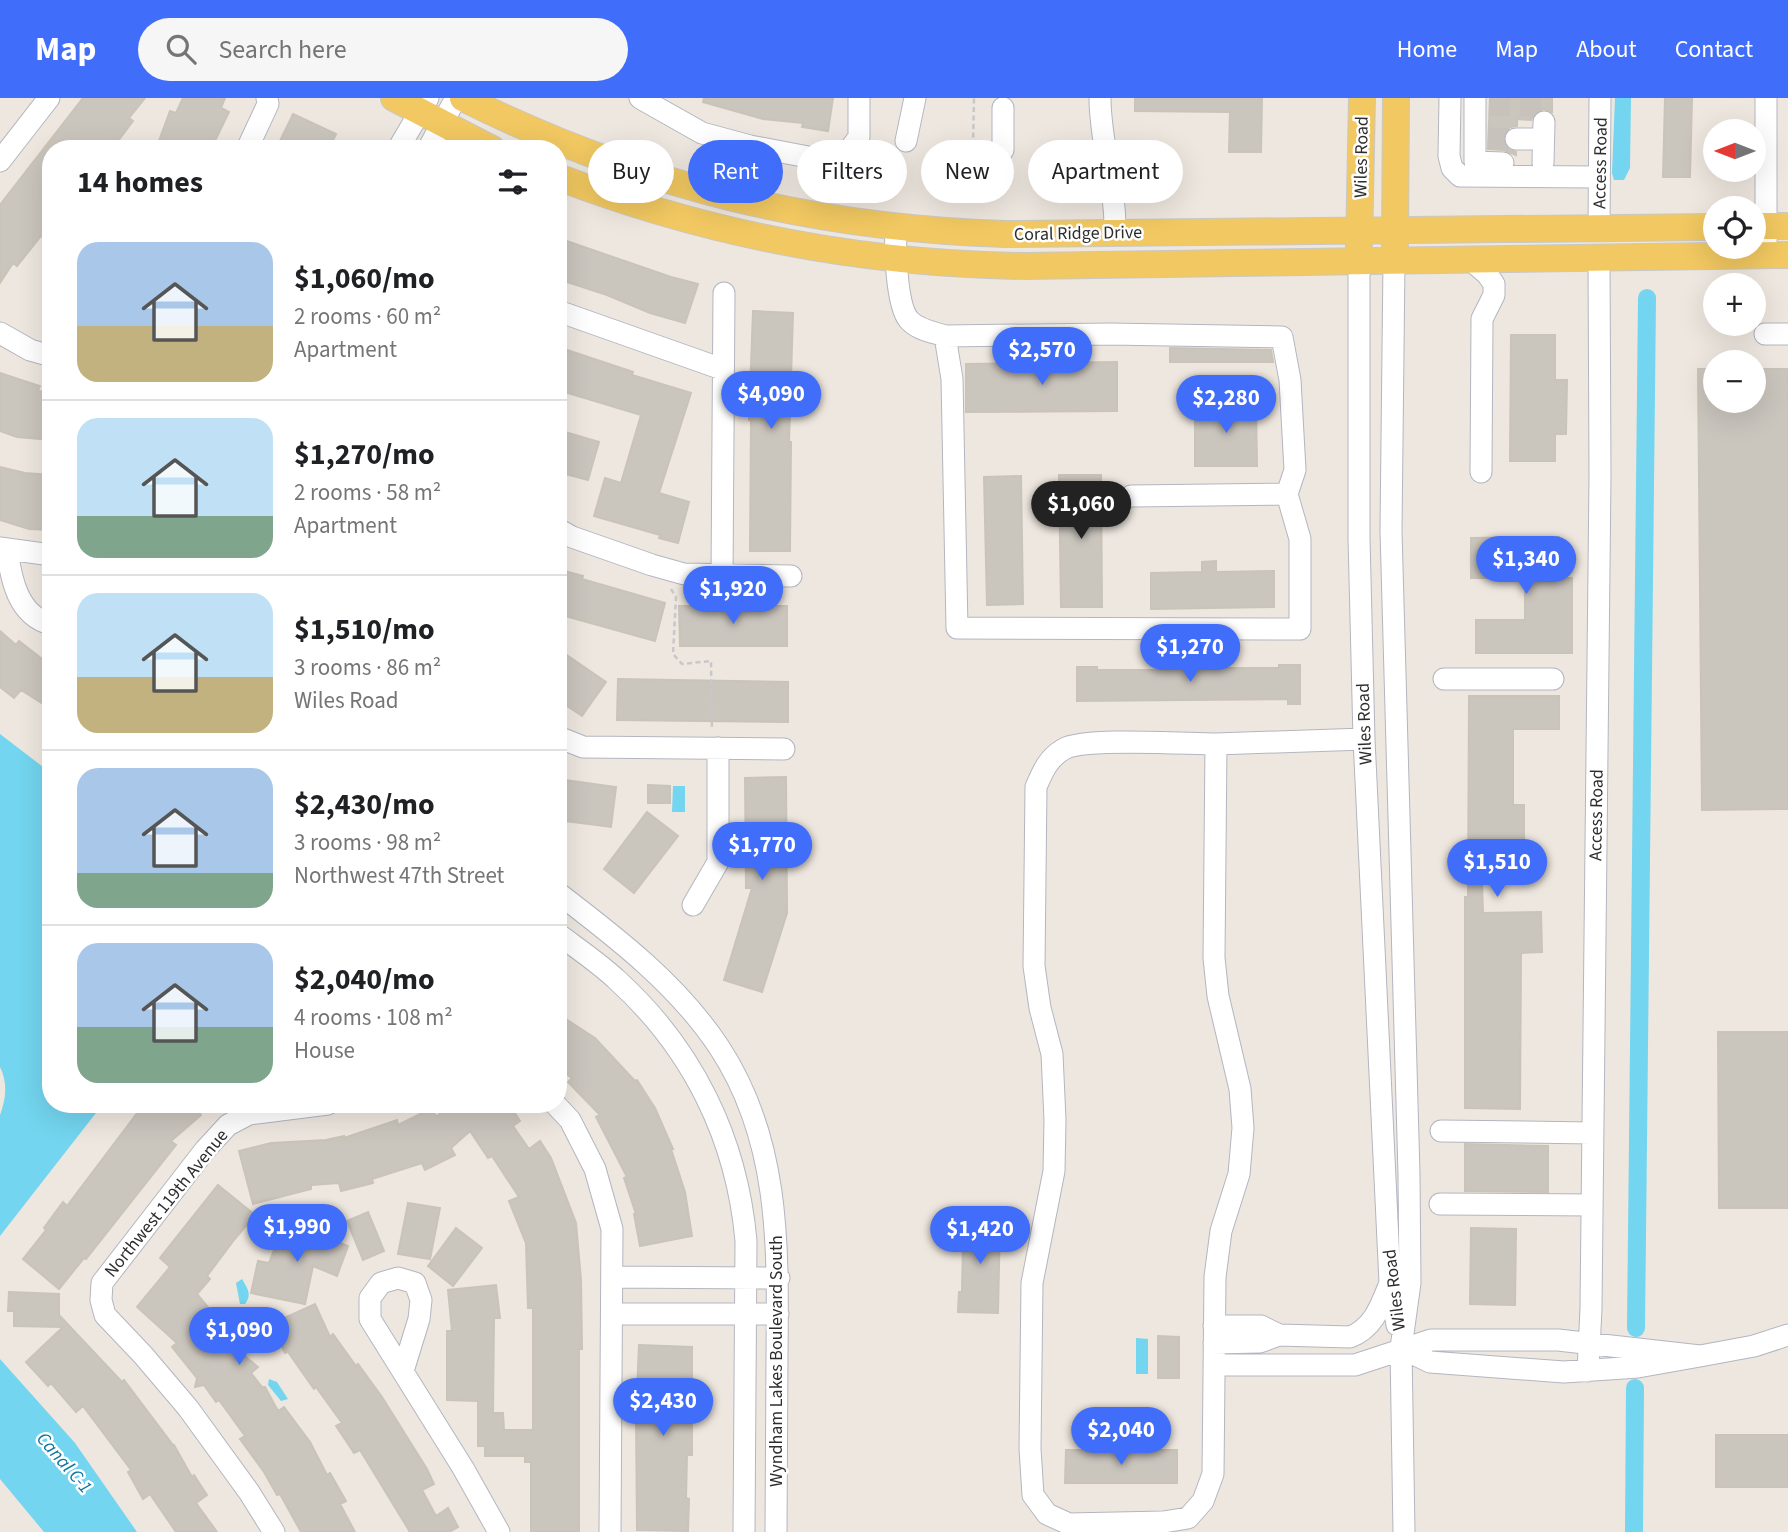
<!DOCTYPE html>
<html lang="en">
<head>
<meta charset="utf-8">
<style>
	body { margin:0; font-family:"Source Sans 3",sans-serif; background:#f6f6f6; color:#202124; height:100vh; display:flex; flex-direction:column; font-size:26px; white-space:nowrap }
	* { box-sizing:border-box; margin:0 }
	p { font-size:23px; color:#757577 }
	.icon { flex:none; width:38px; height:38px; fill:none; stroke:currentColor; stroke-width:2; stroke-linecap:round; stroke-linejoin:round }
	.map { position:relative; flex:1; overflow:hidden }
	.sheet { position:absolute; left:42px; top:42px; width:525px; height:973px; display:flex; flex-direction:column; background:#fff; border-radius:28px; box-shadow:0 7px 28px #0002 }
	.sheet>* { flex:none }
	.banner { position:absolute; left:588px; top:42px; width:665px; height:63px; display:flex; gap:14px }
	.needle { width:46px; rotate:270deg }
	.tools { position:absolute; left:1703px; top:21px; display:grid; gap:14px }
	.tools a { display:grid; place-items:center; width:63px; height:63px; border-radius:50%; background:#fff; box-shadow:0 7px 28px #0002; font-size:35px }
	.price { position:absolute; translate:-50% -60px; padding:0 16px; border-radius:24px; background:#406dfa; color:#fff; font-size:23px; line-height:46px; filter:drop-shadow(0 2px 4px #0008) }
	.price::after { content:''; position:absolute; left:50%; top:42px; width:21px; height:16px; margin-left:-10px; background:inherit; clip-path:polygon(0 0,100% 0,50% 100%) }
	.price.current { background:#222; color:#fff }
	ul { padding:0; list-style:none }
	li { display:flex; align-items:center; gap:21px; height:175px; padding:0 35px }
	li+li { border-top:2px solid #e0e0e0 }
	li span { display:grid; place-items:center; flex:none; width:196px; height:140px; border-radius:21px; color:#555 }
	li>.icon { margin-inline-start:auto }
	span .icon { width:84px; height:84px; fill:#fffc; stroke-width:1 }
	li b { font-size:30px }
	h2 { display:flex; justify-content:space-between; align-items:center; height:84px; padding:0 35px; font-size:30px }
	.tag { padding:0 24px; border-radius:32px; background:#fff; box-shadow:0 7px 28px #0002; font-size:24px; line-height:63px }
	.tag.current { background:#406dfa; color:#fff }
	header { display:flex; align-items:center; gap:42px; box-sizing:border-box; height:98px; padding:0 35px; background:#406dfa; color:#fff }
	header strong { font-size:33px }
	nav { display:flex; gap:38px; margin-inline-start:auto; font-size:24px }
	.search { width:490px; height:63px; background:#f6f6f6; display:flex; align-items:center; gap:18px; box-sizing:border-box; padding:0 24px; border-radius:38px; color:#757577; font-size:26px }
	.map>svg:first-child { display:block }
	.water { fill:#73d5ef }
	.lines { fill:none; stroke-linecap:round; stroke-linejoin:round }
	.canal { stroke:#73d5ef; stroke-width:18 }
	.building { fill:#cac5bd; stroke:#cac3b8; stroke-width:2 }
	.minor-tunnel { stroke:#c7c2bb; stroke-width:21; stroke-dasharray:21 10; stroke-linecap:butt }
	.minor-casing { stroke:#b3b6c0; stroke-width:23 }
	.major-casing { stroke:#c8c8c8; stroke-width:28 }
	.path { stroke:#c8c8c8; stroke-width:2.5; stroke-dasharray:5 3.5; stroke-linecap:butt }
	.minor { stroke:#fff; stroke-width:21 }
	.major { stroke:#f1c861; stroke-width:26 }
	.labels { text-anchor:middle; stroke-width:5; stroke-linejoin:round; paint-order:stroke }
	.street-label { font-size:18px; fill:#2d2d2d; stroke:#fff }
	.water-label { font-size:19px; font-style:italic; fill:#0d75a0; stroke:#fff }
</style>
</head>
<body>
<header>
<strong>Map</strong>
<div class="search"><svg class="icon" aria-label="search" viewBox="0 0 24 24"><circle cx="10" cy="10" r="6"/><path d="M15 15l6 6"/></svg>Search here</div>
<nav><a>Home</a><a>Map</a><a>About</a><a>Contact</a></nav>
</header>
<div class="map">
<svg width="1788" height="1434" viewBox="0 0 1788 1434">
	<rect width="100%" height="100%" fill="#eee7df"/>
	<path class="water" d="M1615 0H1631L1630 70 1624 82H1614L1612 75Z
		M0 636 51 675V1006H103L0 1138V1017C6 1001 8 985 0 969Z
		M673 688H685V714H672Z
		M242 1181C248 1191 252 1197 245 1206H240L236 1185Z
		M1136 1240 1148 1241V1276H1136Z
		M0 1261 75 1345 137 1434H44L0 1381Z
		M269 1281 277 1284 288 1301 281 1303 268 1287Z"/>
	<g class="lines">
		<path class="canal" d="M1636 1230 1647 200
			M1634 1434 1635 1290"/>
	</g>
	<path class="building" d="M83 0H145L129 20 133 23 112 51H51V130L44 140 41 138 17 168 13 165 0 185V107Z
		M183 0H225L221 10 229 14 211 51H156L170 13 176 15Z
		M704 0H833L828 33 802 29 803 25 763 21 703 4Z
		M1135 0H1262L1261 54H1229L1230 14 1135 13Z
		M1490 0H1552V14L1544 11 1537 13 1531 22 1517 21V28L1510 29 1505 34 1504 47 1509 52 1516 54V57L1504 52 1488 51Z
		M1665 0H1692L1690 79H1663Z
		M293 16 336 36 329 51H291L279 45Z
		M558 140 671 179 698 186 685 225 650 215 607 197 558 181Z
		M753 213 793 215 789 344H791L790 453H750L751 323 749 322Z
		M1511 237H1555V282H1567L1566 336H1555V363H1510Z
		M1170 250 1271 252 1273 264H1170Z
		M564 251 633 274 632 277 691 295 659 395 689 404 678 445 659 440 660 437 594 418 605 380 621 385 641 317 558 292V271Z
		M1117 264V313L966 314V266Z
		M1698 271H1715V303H1754V271H1788V711L1702 712Z
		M0 275 40 288 38 293 51 294V342L17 339 0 333Z
		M1195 306H1256L1257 368H1195Z
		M558 332 599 344 588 382 558 374Z
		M0 369 25 375 51 377V432L29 431 0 422Z
		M1059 377H1101L1102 509H1061Z
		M1021 378 1023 506 987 507 984 379Z
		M1559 439V480H1572V555H1476V522H1525V480H1471V440Z
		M1216 463V474L1274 473V509L1151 511V475L1202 474V464Z
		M561 472 583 478 582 481 665 505 655 543 558 516V483Z
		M679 508H787V548H680Z
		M0 533 16 547 19 543 51 568V611L21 592 14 600 0 589Z
		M558 551 606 584 582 618 558 602Z
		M1279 567H1300V606H1288V601L1077 603V569H1097V572H1167V570H1206V568H1227V570H1279Z
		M618 581 788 584V624L617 622Z
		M1469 598H1559V631H1513V707H1524V783H1482L1483 815 1541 814 1542 854 1521 855 1520 1011 1465 1010V799H1468Z
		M786 679 787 815 762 894 724 882 752 790H746L745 680Z
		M558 681 616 689 611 729 558 722Z
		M648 687 670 688V705H648Z
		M647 714 678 738 634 795 604 771Z
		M558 916 595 940 635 983 637 982 655 1010 673 1051H671L685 1094 692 1138 640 1148 634 1116H636L624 1080 627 1079 596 1019 600 1017 568 984 572 980 558 971Z
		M1718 934H1788V1110H1719Z
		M144 1006H193L201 1017 171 1043 176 1047 86 1161 84 1160 59 1191 23 1161 46 1132 44 1130 63 1104 67 1108Z
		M450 1006H509L520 1023 513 1028 529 1051 540 1043 551 1060 576 1125 581 1182 582 1251H579V1434H531V1364H525V1358H485V1348H478V1303L447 1302V1233H452L448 1192 496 1187 500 1220H494L493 1315H503L504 1332H533V1210H528L526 1145 509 1103 519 1099 492 1058 488 1060 470 1033 451 1050 455 1057 425 1072 422 1065 372 1081 373 1085 341 1093 339 1085 311 1087V1091L253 1106 239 1053 271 1045 326 1042 344 1038V1040L397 1022 398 1027 432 1010 436 1019Z
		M1465 1046 1548 1048V1094L1465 1093Z
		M218 1087 255 1117 234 1142 207 1178 210 1181 197 1196 225 1230 232 1234 234 1243 247 1260 258 1269 251 1275 262 1289H265L278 1313 284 1309 310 1344 327 1377 330 1375 346 1403 340 1406 355 1434H301L280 1396 277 1397 264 1374 240 1341 245 1338 219 1302 216 1304 204 1287 195 1289 197 1280 172 1249 177 1245 137 1209 170 1169 160 1160Z
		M408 1105 440 1110 430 1161 398 1156Z
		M368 1114 384 1153 363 1162 347 1123Z
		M960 1121 1000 1122 998 1215 958 1214 959 1194H962L963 1142H960Z
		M285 1123 348 1148 337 1178 313 1168 305 1206 251 1195 258 1163 269 1165Z
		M456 1130 482 1150 453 1188 428 1168Z
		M1471 1130 1516 1131 1515 1207 1470 1206Z
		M9 1194 59 1196V1217L122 1284 124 1282 173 1347H174L192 1379 194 1377 207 1397 196 1405 217 1434H176L150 1396 143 1401 128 1374 131 1372 83 1308 76 1314 51 1285 48 1288 26 1264 63 1229 14 1228V1213H8Z
		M315 1206 330 1239 333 1236 356 1268 358 1266 382 1299 427 1371 434 1386 422 1392 436 1418 448 1410 458 1429 449 1434H410L360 1352 354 1355 336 1328 342 1325 316 1289 314 1291 288 1254 285 1255 271 1226Z
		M1158 1238 1179 1239V1280H1158Z
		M639 1247 692 1249V1282L685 1281 684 1325H692V1357H687L686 1400 689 1401 688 1433 637 1432 636 1318Z
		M1716 1337H1788V1389H1716Z
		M1066 1352H1086V1354L1156 1355V1352H1177V1385H1065Z"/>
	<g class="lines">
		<path class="minor-tunnel" d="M1489 7 1544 8
			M1488 40 1516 41"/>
		<defs>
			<path id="minor" d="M640 0 702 35 750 48 829 63 848 54 859 39V0
				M1100 0C1100 45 1116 88 1115 134
				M1450 0 1449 58 1452 70 1460 78 1599 79
				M1475 0V64L1503 65
				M1766 0V158
				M1516 41H1543
				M906 43 915 0
				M247 51 268 6 267 0
				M398 51 428 0
				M428 51 456 0
				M1003 52V10
				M0 63 49 0
				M1543 65 1544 24
				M896 129C895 149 896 207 909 222 918 232 933 234 945 238L1110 236 1282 239 1290 282 1295 372 1287 396 1300 441V531L957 530 952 281 945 238
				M1599 130 1600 0
				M1471 162 1487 176 1494 186V197L1482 221 1481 374
				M1394 163 1391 433 1409 1076 1410 1185 1401 1250 1404 1434
				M1359 164V440L1364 641 1390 1185 1397 1227
				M558 213 722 271
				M0 235 30 252 51 258
				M1765 236H1788
				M1131 398 1287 396
				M558 431 572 439 652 467 684 476 791 478
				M0 450 51 457
				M7 452C11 481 18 518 51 526
				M722 478 724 195
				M1444 581H1553
				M558 639 583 649 784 651
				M1216 646C1187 646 1084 639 1064 651 1048 660 1043 673 1036 689L1034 868 1040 910 1052 956 1055 1022 1054 1073 1032 1185 1030 1351 1033 1397 1047 1416 1069 1426 1163 1424 1188 1420 1203 1403 1213 1376 1215 1179 1221 1133 1239 1076 1243 1030 1240 991 1218 898 1214 860 1216 646 1364 641
				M558 795C617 840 678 887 719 949 781 1043 778 1151 777 1258 777 1317 776 1375 776 1434
				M693 807 718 764V650
				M558 836C578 851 599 865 617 882 693 951 737 1041 746 1143L744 1434
				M555 1006 570 1022 595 1071 612 1131 610 1434
				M1441 1033 1593 1035
				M1440 1106 1592 1107
				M613 1179 779 1180
				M612 1216H778
				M1214 1228H1261L1279 1237
				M1214 1245 1260 1244 1279 1237 1350 1239C1374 1230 1381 1207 1390 1185
				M1401 1250 1430 1264 1564 1274 1638 1269 1700 1258 1754 1248 1788 1237
				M1214 1267H1355L1431 1242H1558L1700 1258
				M403 1273 419 1221 421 1202 415 1185 398 1180 381 1185 370 1200V1221L463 1370 499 1434
				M1588 1273 1591 1210 1600 378 1599 161
				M274 1434 249 1394 188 1310 143 1257 105 1217 101 1202 102 1185 205 1052 228 1027 249 1016 328 1006"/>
			<path id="major" d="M394 0 492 51
				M463 0C638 87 811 130 1006 136L1715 129
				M558 79C709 137 865 166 1025 168L1788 157
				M1754 128H1788
				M1395 147 1396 0
				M1359 149 1362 0"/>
		</defs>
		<use href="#minor" class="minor-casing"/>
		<use href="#major" class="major-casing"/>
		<path class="path" d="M972 99 974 0
			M671 491 676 499 673 556 682 566 711 563 712 632"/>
		<use href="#minor" class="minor"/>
		<use href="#major" class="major"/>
	</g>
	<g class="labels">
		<g class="street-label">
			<text transform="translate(1361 59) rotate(-89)" y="6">Wiles Road</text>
			<text transform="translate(1600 65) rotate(-89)" y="6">Access Road</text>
			<text transform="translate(1078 135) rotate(-1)" y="6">Coral Ridge Drive</text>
			<text transform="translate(1364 626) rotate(-92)" y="6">Wiles Road</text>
			<text transform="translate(1596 717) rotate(-89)" y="6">Access Road</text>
			<text transform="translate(166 1105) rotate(-51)" y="6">Northwest 119th Avenue</text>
			<text transform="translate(1394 1192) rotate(-97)" y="6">Wiles Road</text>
			<text transform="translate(776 1263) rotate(-90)" y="6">Wyndham Lakes Boulevard South</text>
		</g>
		<g class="water-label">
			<text transform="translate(65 1364) rotate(49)" y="7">Canal C-1</text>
		</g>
	</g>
</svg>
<div class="tools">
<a><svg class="needle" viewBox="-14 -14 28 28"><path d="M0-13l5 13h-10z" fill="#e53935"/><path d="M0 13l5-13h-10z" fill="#757577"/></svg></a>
<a><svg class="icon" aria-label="locate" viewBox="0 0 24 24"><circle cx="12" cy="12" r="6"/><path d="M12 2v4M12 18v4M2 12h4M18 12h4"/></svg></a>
<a>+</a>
<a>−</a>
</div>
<b class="price" style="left:1042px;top:289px">$2,570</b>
<b class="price" style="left:771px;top:333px">$4,090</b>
<b class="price" style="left:1226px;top:337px">$2,280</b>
<b class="price current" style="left:1081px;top:443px">$1,060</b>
<b class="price" style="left:1526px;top:498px">$1,340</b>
<b class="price" style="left:733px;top:528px">$1,920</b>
<b class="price" style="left:1190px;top:586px">$1,270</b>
<b class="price" style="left:762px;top:784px">$1,770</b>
<b class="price" style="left:1497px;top:801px">$1,510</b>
<b class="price" style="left:297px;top:1166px">$1,990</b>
<b class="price" style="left:980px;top:1168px">$1,420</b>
<b class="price" style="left:239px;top:1269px">$1,090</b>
<b class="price" style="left:663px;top:1340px">$2,430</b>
<b class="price" style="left:1121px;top:1369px">$2,040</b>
<div class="banner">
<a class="tag">Buy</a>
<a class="tag current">Rent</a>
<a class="tag">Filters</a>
<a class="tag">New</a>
<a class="tag">Apartment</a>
</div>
<section class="sheet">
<h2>14 homes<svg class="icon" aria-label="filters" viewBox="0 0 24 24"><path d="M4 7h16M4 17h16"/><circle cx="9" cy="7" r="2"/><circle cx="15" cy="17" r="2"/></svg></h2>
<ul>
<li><span style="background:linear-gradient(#a9c7e8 60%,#c2b280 0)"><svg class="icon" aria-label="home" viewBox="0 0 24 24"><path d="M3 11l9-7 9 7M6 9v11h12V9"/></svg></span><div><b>$1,060/mo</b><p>2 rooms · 60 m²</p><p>Apartment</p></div></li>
<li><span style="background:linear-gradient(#bfe0f5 70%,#7fa58c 0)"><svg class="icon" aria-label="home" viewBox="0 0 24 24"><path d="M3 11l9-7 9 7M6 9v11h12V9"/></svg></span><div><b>$1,270/mo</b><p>2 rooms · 58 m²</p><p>Apartment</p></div></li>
<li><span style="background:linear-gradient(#bfe0f5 60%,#c2b280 0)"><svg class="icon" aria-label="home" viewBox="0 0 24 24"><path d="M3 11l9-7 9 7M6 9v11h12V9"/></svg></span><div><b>$1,510/mo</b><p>3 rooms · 86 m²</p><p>Wiles Road</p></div></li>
<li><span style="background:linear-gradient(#a9c7e8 75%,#7fa58c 0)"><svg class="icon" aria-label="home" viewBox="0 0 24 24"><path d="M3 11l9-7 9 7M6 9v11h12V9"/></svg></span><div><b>$2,430/mo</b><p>3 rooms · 98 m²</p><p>Northwest 47th Street</p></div></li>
<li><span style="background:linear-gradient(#a9c7e8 60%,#7fa58c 0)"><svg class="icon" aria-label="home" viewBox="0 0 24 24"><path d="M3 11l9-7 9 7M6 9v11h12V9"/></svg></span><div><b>$2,040/mo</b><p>4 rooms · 108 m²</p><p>House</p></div></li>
</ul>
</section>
</div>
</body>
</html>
